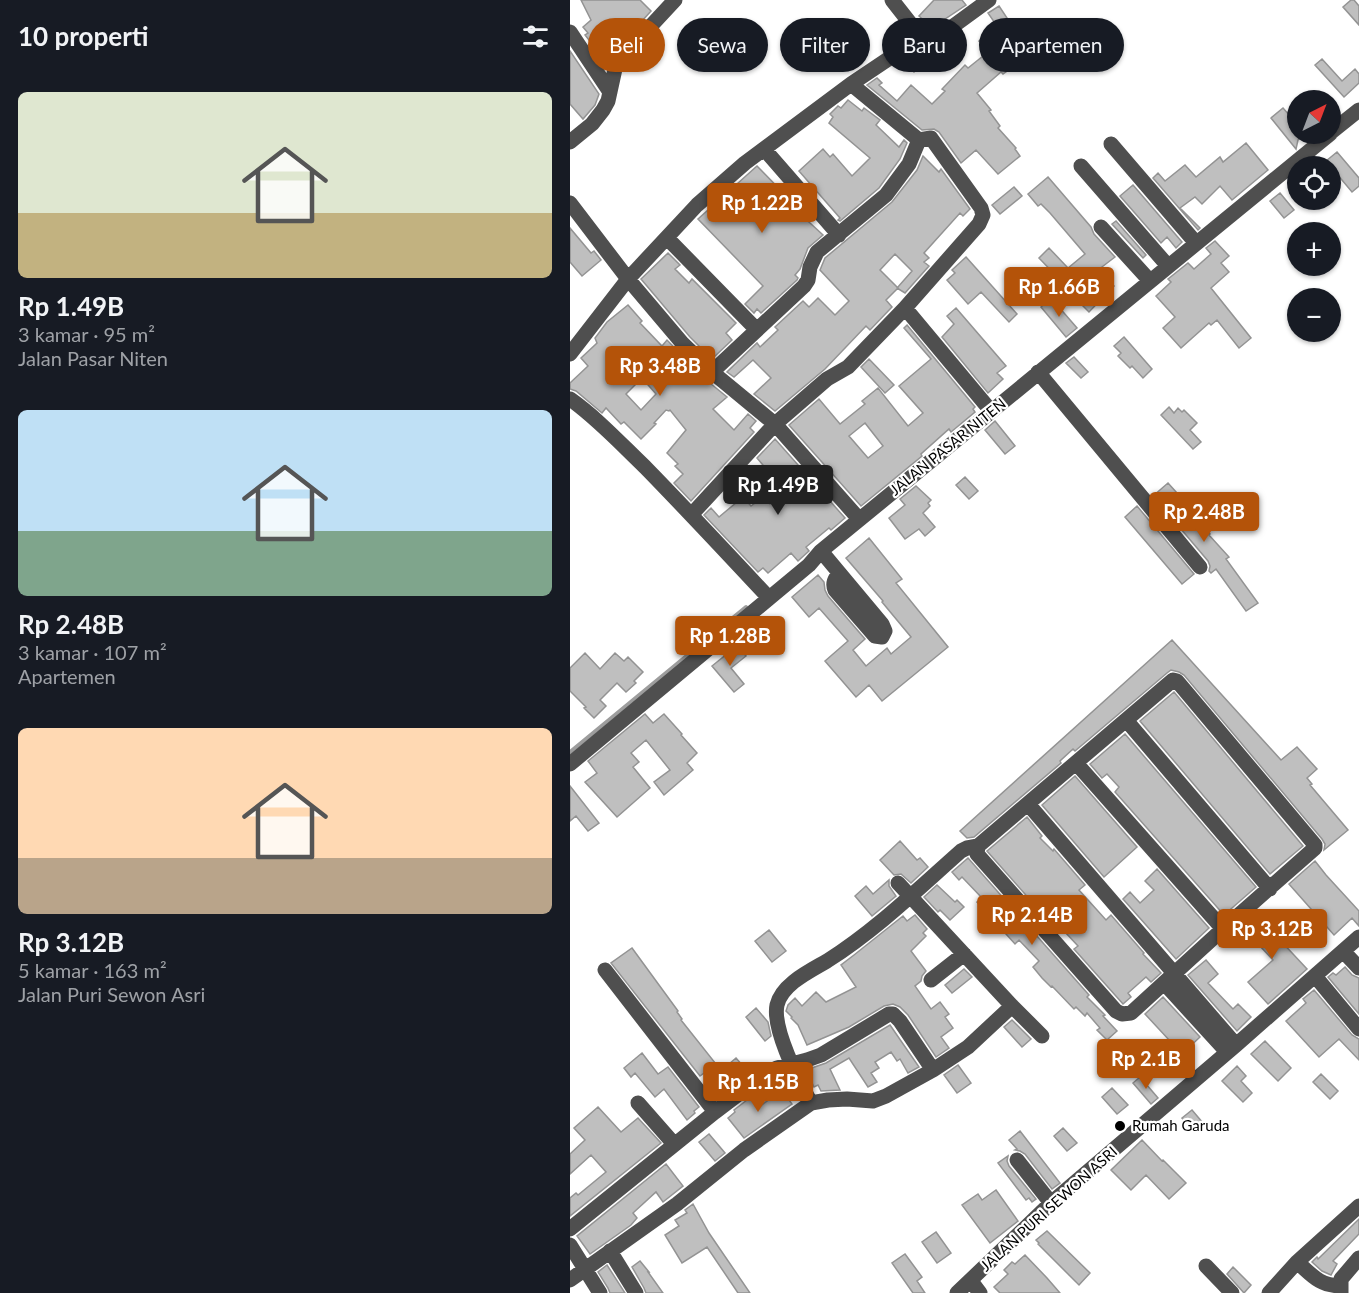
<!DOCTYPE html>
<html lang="id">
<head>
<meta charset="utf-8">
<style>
	body { margin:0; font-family:Lato,sans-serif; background:#20242c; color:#f1f3f6; height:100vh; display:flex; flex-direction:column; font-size:22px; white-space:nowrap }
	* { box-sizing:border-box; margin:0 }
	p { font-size:20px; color:#9ea1a6 }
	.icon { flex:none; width:33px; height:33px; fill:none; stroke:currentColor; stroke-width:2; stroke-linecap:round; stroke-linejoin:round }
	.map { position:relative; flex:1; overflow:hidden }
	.details { display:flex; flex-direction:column; background:#171b24; width:570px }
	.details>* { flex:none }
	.hud { position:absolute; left:18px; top:18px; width:570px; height:54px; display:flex; gap:12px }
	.needle { width:39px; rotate:42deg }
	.fabs { position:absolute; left:717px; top:90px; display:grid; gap:12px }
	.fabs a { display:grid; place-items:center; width:54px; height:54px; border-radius:50%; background:#171b24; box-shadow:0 2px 4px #0004; font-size:30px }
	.price { position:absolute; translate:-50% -51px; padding:0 14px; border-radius:6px; background:#b45309; color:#fff; font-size:20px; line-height:39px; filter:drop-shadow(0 2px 3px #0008) }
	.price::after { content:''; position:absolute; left:50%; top:36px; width:18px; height:14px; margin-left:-9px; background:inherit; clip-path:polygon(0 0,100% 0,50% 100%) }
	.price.active { background:#222; color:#fff }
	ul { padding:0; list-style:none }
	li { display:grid; align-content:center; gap:12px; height:318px; padding:0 18px }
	li span { display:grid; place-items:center; height:186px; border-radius:9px; color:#555 }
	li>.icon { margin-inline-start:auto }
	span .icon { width:108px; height:108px; fill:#fffc; stroke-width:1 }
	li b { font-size:26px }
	h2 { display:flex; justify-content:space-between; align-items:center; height:72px; padding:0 18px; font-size:26px }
	.chip { padding:0 21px; border-radius:27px; background:#171b24; box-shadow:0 2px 4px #0004; font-size:21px; line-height:54px }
	.chip.active { background:#b45309; color:#fff }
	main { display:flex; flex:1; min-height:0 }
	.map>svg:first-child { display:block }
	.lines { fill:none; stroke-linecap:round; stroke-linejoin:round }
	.stream { stroke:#9d9d9d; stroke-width:4 }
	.building { fill:#bfbfbf; stroke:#939393; stroke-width:1.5; fill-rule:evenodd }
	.minor { stroke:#4f4f4f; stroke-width:15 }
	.poi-dot { fill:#000; stroke:#fff; stroke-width:2 }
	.labels { text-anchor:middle; stroke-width:4.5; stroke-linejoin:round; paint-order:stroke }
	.street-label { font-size:15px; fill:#000; stroke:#fff }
	.poi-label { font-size:15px; fill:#000; stroke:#fff; text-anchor:start }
</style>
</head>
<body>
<main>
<section class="details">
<h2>10 properti<svg class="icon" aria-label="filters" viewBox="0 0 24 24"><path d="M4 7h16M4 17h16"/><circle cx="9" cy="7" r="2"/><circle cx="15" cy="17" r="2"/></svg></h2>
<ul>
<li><span style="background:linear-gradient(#dfe7d0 65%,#c2b280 0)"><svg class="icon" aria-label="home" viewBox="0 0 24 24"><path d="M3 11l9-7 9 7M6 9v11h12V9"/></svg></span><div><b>Rp 1.49B</b><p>3 kamar · 95 m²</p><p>Jalan Pasar Niten</p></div></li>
<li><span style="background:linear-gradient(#bfe0f5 65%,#7fa58c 0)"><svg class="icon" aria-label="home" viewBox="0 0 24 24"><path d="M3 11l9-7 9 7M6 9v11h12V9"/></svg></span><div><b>Rp 2.48B</b><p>3 kamar · 107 m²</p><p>Apartemen</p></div></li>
<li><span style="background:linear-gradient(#ffd9b3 70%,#b9a48a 0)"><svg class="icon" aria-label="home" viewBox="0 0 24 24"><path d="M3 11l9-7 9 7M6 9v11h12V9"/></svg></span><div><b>Rp 3.12B</b><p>5 kamar · 163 m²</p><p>Jalan Puri Sewon Asri</p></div></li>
</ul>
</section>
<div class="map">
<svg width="789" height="1293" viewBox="0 0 789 1293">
	<rect width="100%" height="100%" fill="#fff"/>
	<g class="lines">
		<path class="stream" d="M0 752 176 607"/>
	</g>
	<path class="building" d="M11 0H70L81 11 45 51 35 67 21 46 23 45 15 35 18 33 13 27 21 20Z
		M364 0H392L396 5 369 23 359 25 349 16Z
		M781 0H784L789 6V25L773 7Z
		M429 6 449 36 445 40 449 45 437 55 444 66 433 74 431 72 407 93 421 110 419 111 430 126 428 128 446 148 445 149 450 156 428 174 406 150 391 163 369 132 364 129 352 130 297 85 307 78 312 83 309 85 327 101 341 85 362 104 375 91 372 89 395 65 398 68 418 52 409 41 427 26 418 13Z
		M354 47 362 57 344 72 333 60Z
		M0 51 29 94 25 105 13 119 0 104Z
		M752 59 772 81 785 69 789 74V83L774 97 745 65Z
		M278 100 292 111 294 108 310 120 306 125 329 147 334 140 337 143 330 159 309 188 270 221 268 220 270 218 229 171 253 149 260 157 263 154 282 176 300 158 259 123 263 117 260 114 268 106 271 108Z
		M713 108 728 125V134H735L728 140 726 149 701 118Z
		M676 143 698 170 662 200 650 186 632 204 625 197 610 208 630 228 628 230 583 178 588 173 595 181 615 165 626 177 650 157 653 162Z
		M767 152 789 178V186L782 192 756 161Z
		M353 156 369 172 371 169 400 209 393 216 390 213 354 253 359 258 354 262 359 266 335 293 327 288 342 271 325 254 310 270 328 288 316 300 322 307 300 330 296 326 255 369 205 411 184 394 201 378 183 360 164 377 157 372 187 343 190 347 208 330 205 327 233 301 239 307 248 298 265 315 279 301 250 270 255 258 322 202 347 170Z
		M187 166 229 209 227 211 253 235 238 248 230 269 225 275 228 278 227 280 191 313 187 309 184 313 175 304 193 286 128 219Z
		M478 177 521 227 524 234 545 257 528 270 544 286 519 312 491 284 493 283 469 258 479 248 498 268 515 254 480 213 471 204 468 206 458 194Z
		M563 185 612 242 606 248 597 237 591 243 550 196Z
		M444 187 452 196 430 214 422 205Z
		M710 193 724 210 714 218 700 201Z
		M546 221 576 255 573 258 542 224Z
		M0 228 21 253 24 251 31 260 12 276 0 262Z
		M645 241 659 256 651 263 659 272 641 288 681 338 669 348 647 320 641 325 639 323 611 348 593 328 605 317 586 296 601 282 598 279 618 263 624 269 641 254 636 248Z
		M98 253 110 265 105 269 119 283 122 279 166 323 156 333 162 340 142 359 120 337 71 279Z
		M396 257 447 314 439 322 411 292 398 304 377 280 385 273 382 270Z
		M481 298 507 328 496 337 471 307Z
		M58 305 72 321 70 323 92 346 97 340 135 379 157 397 143 409 164 430 178 414 186 421 180 428 184 432 121 501 104 483 113 474 105 466 108 464 97 453 116 430 100 410 99 411 96 410 84 423 86 424 71 439 54 422 51 424 36 408 32 413 6 391 0 389V383L18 366 11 358 27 343 25 338 37 322ZM72 378 86 394 71 410 56 394Z
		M386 308 436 366 427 373 433 379 418 393 372 337 384 324 377 316Z
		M337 325 405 407 403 409 405 412 381 432 379 429 351 454 352 456 291 506 219 425 249 399 270 424 295 404 292 401 308 388 338 426 353 413 329 386 361 359 334 328ZM295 423 313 446 298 458 279 436Z
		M554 337 582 369 573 378 562 366 560 368 548 356 551 353 544 346Z
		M504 357 518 372 511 378 496 363Z
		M299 359 324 385 315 393 291 367Z
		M599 407 604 413 608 408 612 412 614 410 627 423 620 430 631 442 623 449 591 415Z
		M425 421 445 446 435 454 415 430Z
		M205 439 275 518 261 530 259 528 236 547 239 551 228 561 221 553 198 573 193 568 188 572 134 515 141 508 149 517 173 497 181 506 194 496 200 504 215 491 187 458Z
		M395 477 408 491 399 499 386 485Z
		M598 483 625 513 640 534 639 535 659 557 656 559 688 603 676 611 646 569 641 573 639 571 640 566 638 561 583 496Z
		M346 486 361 500 358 503 360 506 353 513 365 527 355 536 349 529 335 539 319 518 335 505 330 499Z
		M567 506 624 574 612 584 555 517Z
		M299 538 332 579 326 583 378 647 312 701 299 685 286 697 255 661 278 641 249 608 239 617 222 597 248 575 254 582 255 590 258 596 295 639 283 650 296 666 317 648 321 654 341 637 312 602 313 601 276 558Z
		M602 640 711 760 727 747 747 769 737 778 742 784 740 785 778 830 754 850 755 844 752 839 614 675 609 672 601 670 597 673 505 751 503 749 490 761 491 763 404 837 397 838 390 831Z
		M165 643 176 656 161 668 174 684 164 692 142 666 158 653 156 650Z
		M15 653 30 669 45 653 54 661 58 657 73 672 64 681 66 683 56 692 47 683 30 700 36 706 24 718 14 708 16 707 0 691V668Z
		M604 692 733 846 700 874 570 721Z
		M75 714 83 723 94 714 112 734 111 735 127 753 117 763 123 770 94 795 84 782 100 770 76 740 61 753 69 762 63 767 80 788 47 817 15 782 27 773 18 761Z
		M555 734 686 887 654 915 545 792 549 787 537 774 532 778 520 764Z
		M505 776 567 847 534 877 472 805Z
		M0 786 29 823 18 831 6 816 0 821Z
		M457 817 472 836 470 838 483 851 484 849 515 885 509 890 536 920 541 915 574 953 573 954 591 973 581 982 576 977 558 993 561 997 553 1004 504 949 508 946 480 916 477 919 417 851Z
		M330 841 347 860 350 858 358 867 341 883 331 874 324 875 310 860Z
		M398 858 519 995 517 997 535 1015 533 1016 547 1031 537 1040 527 1030 530 1028 517 1013 515 1016 506 1007 504 1009 482 986 481 987 472 978 463 967 469 961 449 940 445 944 407 902 412 898 392 877 389 880 382 872Z
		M745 861 756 875 789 911V926L782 918 764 935 719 884Z
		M587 869 639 928 606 959 553 899 560 892 570 903 584 890 575 881Z
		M319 880V886L326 896 302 916 285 896 296 886 303 894Z
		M367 885 385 902 387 900 394 907 380 920 370 910 368 912 354 897Z
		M688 911 712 936 709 939 737 969 698 1004 678 982 703 960 671 926Z
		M345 915 357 929 353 933 356 936 341 951 356 971 352 976 351 981 345 986 361 1009 370 1002 379 1014 375 1017 383 1028 371 1037 379 1048 366 1057 338 1015 330 1007 323 1004 314 1006 279 1027 237 1045 228 1025 221 1018 222 1017 216 1011 218 1005 225 998 232 1006 246 992 256 1002 286 987 271 965 284 955 333 916 337 921Z
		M199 930 216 951 202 962 185 941Z
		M62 948 108 1011 107 1012 112 1019 111 1020 146 1064 130 1076 41 963Z
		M636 960 648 974 638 983 663 1009 668 1004 681 1017 667 1031 618 975Z
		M775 967 782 975 789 978V1014L758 977 763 973 766 975Z
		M394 969 402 977 382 993 375 985Z
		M744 990 782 1035 789 1039V1060L769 1039 749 1057 716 1021 736 1003 733 999Z
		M593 997 630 1037 612 1054 575 1014Z
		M186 1008 198 1022 201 1036 195 1041 176 1017Z
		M442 1020 461 1039 452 1047 434 1027Z
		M320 1025 349 1067 338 1073 330 1059 327 1061 321 1052 305 1062 309 1068 301 1073 307 1082 298 1087 279 1058 260 1069 270 1090 251 1091 248 1085 244 1087 236 1070 256 1063Z
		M695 1041 721 1068 708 1081 681 1054Z
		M72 1053 88 1074 98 1067 129 1107 124 1111 125 1113 117 1120 94 1089 85 1097 65 1073 61 1077 54 1068Z
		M166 1058 179 1073 165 1085 152 1070Z
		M388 1065 401 1083 387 1093 374 1075Z
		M667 1066 676 1076 671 1081 682 1093 673 1102 652 1081Z
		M751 1074 768 1091 760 1099 743 1082Z
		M570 1077 588 1098 581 1104 563 1083Z
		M542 1088 558 1105 547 1114 532 1097Z
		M212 1090 222 1104 174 1138 158 1118 165 1112 164 1110 181 1097 189 1107Z
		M28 1107 51 1132 68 1118 91 1143 0 1216V1198L6 1193 8 1195 36 1172 21 1155 0 1174V1154L15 1140 4 1128Z
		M622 1110 633 1123 624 1132 612 1118Z
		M493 1128 507 1143 497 1151 484 1136Z
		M450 1131 490 1183 482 1189 455 1154 450 1151 445 1150 447 1149 439 1140Z
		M139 1134 155 1153 145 1161 129 1142Z
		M572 1140 592 1161 593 1160 616 1183 599 1199 576 1175 561 1190 541 1170Z
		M438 1156 437 1161 439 1166 466 1199 462 1202 459 1198 456 1200 428 1163Z
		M96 1164 113 1186 93 1202 86 1192 63 1213 67 1218 61 1225 20 1254 7 1236Z
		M426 1190 448 1221 420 1243 392 1205 408 1194 412 1200Z
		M123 1204 139 1233 180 1293H168L137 1247 112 1263 95 1235 109 1226 105 1220 117 1213 115 1210Z
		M789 1219V1234L763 1261 767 1264 761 1275 752 1271 742 1262 747 1257 748 1259Z
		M477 1231 520 1273 509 1285 468 1244 469 1243 466 1240Z
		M366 1232 381 1253 367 1263 352 1242Z
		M335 1254 352 1277 347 1281 355 1293H343L322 1263Z
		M455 1255 477 1278 490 1293H430L424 1287 438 1274 434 1270 442 1262 445 1264Z
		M70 1261 79 1272H78L93 1293H76L74 1288 62 1267Z
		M37 1265 55 1293H40L38 1288 28 1272Z
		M663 1267 681 1285 674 1293 657 1274Z"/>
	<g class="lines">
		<path class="minor" d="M322 0 351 37
			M0 32 40 92
			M760 133 789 110
			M0 142 22 124 33 110 38 101 45 69 52 57 105 0
			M541 144 626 243
			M194 149 269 235
			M511 166 598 266
			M0 203 58 279 113 344 142 372 205 424 289 519
			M531 227 580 281
			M97 238 187 330
			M335 308 421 411
			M0 354 58 279 127 205 175 163 281 84 351 37 373 32 382 27 419 0
			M142 372 234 286 238 280 240 267 247 252 316 195 339 164 349 140
			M468 372 630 567
			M0 399C27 418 51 444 75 467 117 510 158 554 199 598
			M122 514 205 424 257 379 278 367 335 308 409 224 413 215 411 208 361 138 349 140 281 84
			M251 551 312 624 315 631 312 637 305 636 265 590C262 583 265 579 269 573
			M603 680 607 681 745 845V848L653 929 561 1013 552 1014 546 1011 407 854 408 846Z
			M556 720 700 889
			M506 763 653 929
			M0 764 239 565 251 551 760 134
			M458 804 666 1045
			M328 883 442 1006 472 1036
			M773 951 789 968
			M35 970 145 1112
			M745 976 789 1029
			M361 980 394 954
			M594 983 657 1052
			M68 1103 104 1144
			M241 1103C229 1081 202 1029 207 1005 212 984 240 971 257 961 306 930 348 889 391 851L397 848 408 846
			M447 1160 481 1203
			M0 1229 145 1112 195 1074 207 1068 237 1060 251 1055 319 1014H323L330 1021 363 1070
			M0 1245 30 1293
			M40 1251 66 1293
			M727 1262C743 1276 749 1285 770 1286
			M636 1266 662 1293
			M0 1280 107 1204 174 1150 241 1103 258 1100 277 1099 303 1101 316 1096 363 1070 398 1047 442 1006
			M401 1281 410 1293
			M387 1293 481 1203 666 1045 789 937
			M699 1293 727 1262 789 1206
			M771 1293V1279L789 1258"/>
	</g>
	<circle class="poi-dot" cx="550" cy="1126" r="6"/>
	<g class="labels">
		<g class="street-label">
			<text transform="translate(378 447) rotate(-39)" y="5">JALAN PASAR NITEN</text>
			<text transform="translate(479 1209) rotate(-42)" y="5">JALAN PURI SEWON ASRI</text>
		</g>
		<g class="poi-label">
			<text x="562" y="1131">Rumah Garuda</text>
		</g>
	</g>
</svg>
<div class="fabs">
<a><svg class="needle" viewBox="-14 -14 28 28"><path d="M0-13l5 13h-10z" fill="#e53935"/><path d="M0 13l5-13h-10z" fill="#9ea1a6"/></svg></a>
<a><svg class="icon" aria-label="locate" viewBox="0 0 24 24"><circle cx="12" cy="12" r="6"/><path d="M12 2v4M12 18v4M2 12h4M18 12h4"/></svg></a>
<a>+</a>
<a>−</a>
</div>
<b class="price" style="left:192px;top:234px">Rp 1.22B</b>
<b class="price" style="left:489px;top:318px">Rp 1.66B</b>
<b class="price" style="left:90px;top:397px">Rp 3.48B</b>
<b class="price active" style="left:208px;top:516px">Rp 1.49B</b>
<b class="price" style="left:634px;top:543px">Rp 2.48B</b>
<b class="price" style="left:160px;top:667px">Rp 1.28B</b>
<b class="price" style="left:462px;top:946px">Rp 2.14B</b>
<b class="price" style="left:702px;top:960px">Rp 3.12B</b>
<b class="price" style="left:576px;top:1090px">Rp 2.1B</b>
<b class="price" style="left:188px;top:1113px">Rp 1.15B</b>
<div class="hud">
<a class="chip active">Beli</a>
<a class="chip">Sewa</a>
<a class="chip">Filter</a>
<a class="chip">Baru</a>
<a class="chip">Apartemen</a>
</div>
</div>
</main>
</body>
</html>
